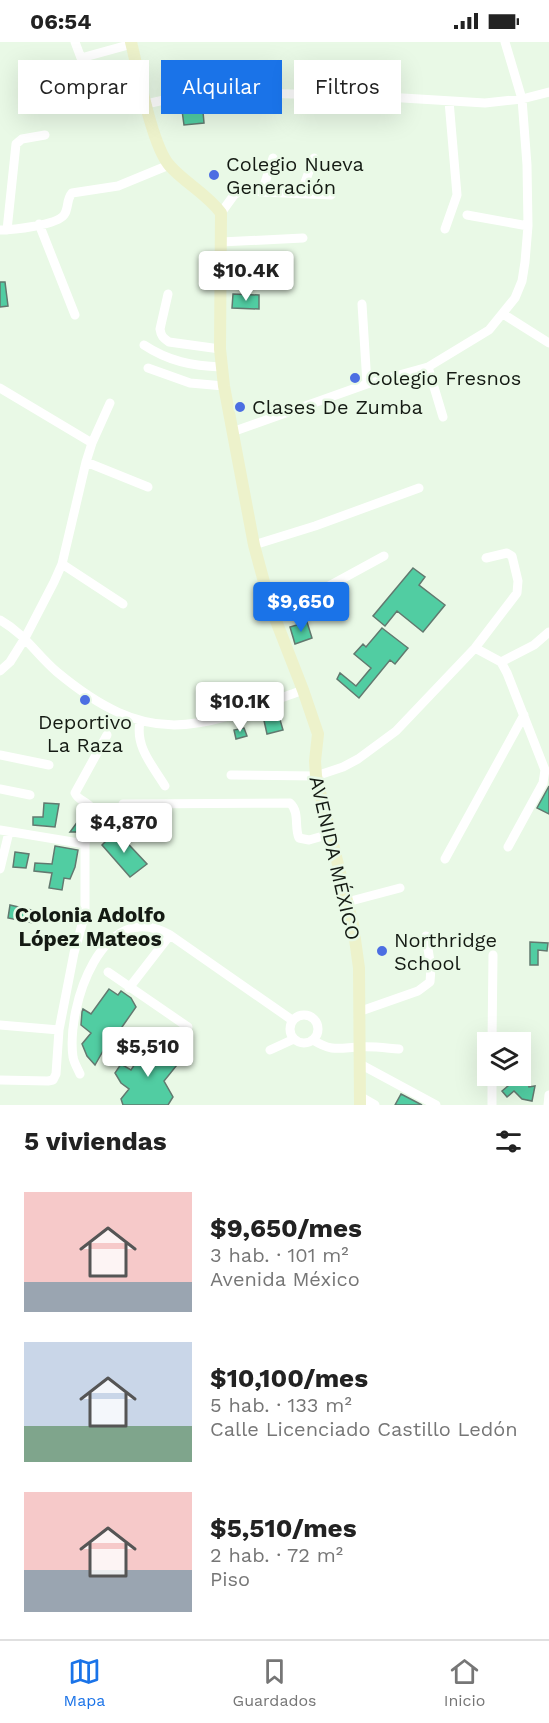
<!DOCTYPE html>
<html lang="es">
<head>
<meta charset="utf-8">
<style>
	body { margin:0; font-family:"Work Sans",sans-serif; background:#f2f2f2; color:#222; height:100vh; display:flex; flex-direction:column; font-size:22px; white-space:nowrap }
	* { box-sizing:border-box; margin:0 }
	p { font-size:20px; color:#767676 }
	.icon { flex:none; width:33px; height:33px; fill:none; stroke:currentColor; stroke-width:2; stroke-linecap:round; stroke-linejoin:round }
	.map { position:relative; height:1063px; overflow:hidden }
	.side { display:flex; flex-direction:column; background:#fff; flex:1 }
	.side>* { flex:none }
	.guide { position:absolute; left:18px; top:18px; width:513px; height:54px; display:flex; gap:12px }
	.buttons { position:absolute; left:477px; top:990px; display:grid; gap:12px }
	.buttons a { display:grid; place-items:center; width:54px; height:54px; border-radius:0px; background:#fff; box-shadow:0 6px 24px #0002; font-size:30px }
	.price { position:absolute; translate:-50% -51px; padding:0 14px; border-radius:6px; background:#fff; color:#222; font-size:20px; line-height:39px; filter:drop-shadow(0 2px 3px #0008) }
	.price::after { content:''; position:absolute; left:50%; top:36px; width:18px; height:14px; margin-left:-9px; background:inherit; clip-path:polygon(0 0,100% 0,50% 100%) }
	.price.active { background:#1a73e8; color:#fff }
	ul { padding:0; list-style:none }
	li { display:flex; align-items:center; gap:18px; height:150px; padding:0 24px }
	li span { display:grid; place-items:center; flex:none; width:168px; height:120px; border-radius:0px; color:#555 }
	li>.icon { margin-inline-start:auto }
	span .icon { width:72px; height:72px; fill:#fffc; stroke-width:1 }
	li b { font-size:26px }
	h2 { display:flex; justify-content:space-between; align-items:center; height:72px; padding:0 24px; font-size:26px }
	.pill { padding:0 21px; border-radius:0px; background:#fff; box-shadow:0 6px 24px #0002; font-size:21px; line-height:54px }
	.pill.active { background:#1a73e8; color:#fff }
	.status { display:flex; justify-content:space-between; align-items:center; height:42px; padding:0 30px; background:#fff; direction:ltr }
	.status svg { height:16px; fill:currentColor }
	.tabs { display:flex; justify-content:space-around; align-items:center; height:84px; border-top:2px solid #e0e0e0; background:#fff; font-size:16px; color:#767676 }
	.tabs a { display:grid; justify-items:center; gap:3px }
	.tabs .active { color:#1a73e8 }
	.map>svg:first-child { display:block }
	.building { fill:#51cda2; stroke:#62796f; stroke-width:1.5 }
	.lines { fill:none; stroke-linecap:round; stroke-linejoin:round }
	.minor { stroke:#fff; stroke-width:9 }
	.secondary { stroke:#edf2cb; stroke-width:12 }
	.poi-dot { fill:#4c6ee2; stroke:#e9f9e6; stroke-width:2 }
	.labels { text-anchor:middle; stroke-width:5; stroke-linejoin:round; paint-order:stroke }
	.poi-label { font-size:20px; fill:#141a13; stroke:#e9f9e6; text-anchor:start }
	.street-label { font-size:20px; fill:#141a13; stroke:#e9f9e6 }
	.neighbourhood-label { font-size:21px; font-weight:bold; fill:#141a13; stroke:#e9f9e6 }
</style>
</head>
<body>
<div class="status"><b>06:54</b><svg viewBox="0 0 49 12"><path d="M0 12V9h3v3zM5 12V6h3v6zM10 12V3h3v9zM15 12V0h3v12zM26 1h20v11H26zM47 4h2v5h-2z"/></svg></div>
<div class="map">
<svg width="549" height="1063" viewBox="0 0 549 1063">
	<rect width="100%" height="100%" fill="#e9f9e6"/>
	<path class="building" d="M202 58 204 81 184 83 181 61Z
		M0 240H5L8 264 0 265Z
		M233 252 259 253V267L232 266Z
		M413 526 425 535 419 543 445 563 423 590 397 569 385 584 373 574Z
		M307 580 312 596 295 602 290 585Z
		M382 586 408 606 395 622 390 618 359 656 337 637 340 631 356 644 371 626 354 612 363 602 366 605Z
		M278 671 283 688 267 692 263 674Z
		M244 686 247 694 236 697 234 688Z
		M549 744V772L537 766Z
		M44 761 59 762 55 785 33 783V775H43Z
		M78 779 83 780 80 790H70Z
		M116 789 147 822 130 835 102 803Z
		M55 804 78 808 75 825 70 837 64 836 62 848 49 846 52 831 34 829 35 821 52 822Z
		M15 810 29 812 26 826 13 825Z
		M10 863 36 869 34 881 8 876Z
		M530 900 548 901 547 909 538 908V923H530Z
		M109 947 118 953 121 949 131 956 136 965 122 985 127 987 132 997 125 1008 122 1005 115 1017 103 1009 95 1023 87 1014 82 1002 91 991 81 983 82 970 83 967 91 972Z
		M148 1002 158 1009 161 1004 171 1011 177 1023 164 1039 173 1055 168 1063H123L121 1057 129 1047 121 1041 115 1031 121 1022 131 1028Z
		M507 1041H528L529 1045 535 1044 532 1059 522 1057 514 1049 507 1055 502 1049 509 1043Z
		M401 1052 422 1063H395Z"/>
	<g class="lines">
		<path class="minor" d="M75 0 81 16 132 2
			M82 46 139 33
			M146 62 182 54 214 50 370 54 485 61 522 57 549 50
			M262 150 273 116
			M301 151 314 116
			M221 171 234 153 240 149 247 147 262 150 331 153
			M467 173 528 184
			M39 182 75 273
			M445 187 457 153 449 59
			M0 188C13 188 57 183 64 173 69 166 66 158 72 151L118 144 169 123
			M7 188 16 102 22 97 45 93
			M221 200 303 196
			M168 252 160 287C161 294 163 296 169 300L220 307
			M362 262 367 342
			M503 272 549 301
			M144 303C168 319 192 324 221 325
			M428 325 443 375
			M148 326 190 341 224 344
			M0 346 92 401
			M232 390 367 342 428 325 489 288 515 256 522 239 525 220 528 184 527 123 522 57 505 0
			M86 420 148 445
			M254 503 315 484 419 446
			M62 522 123 562
			M271 566 318 550 384 514
			M0 578C26 593 36 612 57 630 152 709 199 686 303 648
			M475 606 501 620 507 631 545 728 543 741 508 805
			M501 620 534 603 549 590
			M0 629 10 620 25 596 54 540 62 522 86 420 92 401 110 361
			M140 680C135 705 153 724 165 744
			M0 713 49 723
			M231 733 316 734 343 725 358 717 396 689 475 606 517 551 518 539 512 514 507 511 486 516
			M0 747 30 753
			M123 762 290 761C300 770 294 785 299 796L309 798 330 792
			M0 788 85 802
			M445 817 524 673
			M0 827 9 790
			M347 860 400 846
			M108 930 188 985
			M129 946 170 893
			M361 969 418 949 430 940 431 926 426 894
			M290 987a14 14 0 1 1 28 0a14 14 0 1 1-28 0Z
			M0 983 59 988
			M313 998C332 1010 339 1006 360 1005 372 1004 386 1006 399 1007
			M492 1000 493 913
			M270 1008 294 997
			M360 1022 436 1063
			M80 1032C78 1027 74 1021 73 1015 66 964 103 854 170 893L292 978
			M0 1038 48 1039 53 1038 56 1032 59 988 74 911 85 872V802L92 767C89 760 78 759 75 751L107 693
			M361 1055 375 1063
			M492 1063V1034
			M548 1063 549 1053"/>
		<path class="secondary" d="M131 0C138 28 152 105 170 124 185 141 207 152 221 171L220 307 224 344 254 503 271 566 303 648 318 692 315 719 316 734 353 883 359 926 360 1063"/>
	</g>
	<g class="poi-dot">
		<circle cx="214" cy="133" r="6"/>
		<circle cx="355" cy="336" r="6"/>
		<circle cx="240" cy="365" r="6"/>
		<circle cx="85" cy="658" r="6"/>
		<circle cx="382" cy="909" r="6"/>
	</g>
	<g class="labels">
		<g class="poi-label">
			<text x="226" y="129">Colegio Nueva<tspan x="226" dy="23">Generación</tspan></text>
			<text x="367" y="343">Colegio Fresnos</text>
			<text x="252" y="372">Clases De Zumba</text>
			<text x="85" y="687" text-anchor="middle">Deportivo<tspan x="85" dy="23">La Raza</tspan></text>
			<text x="394" y="905">Northridge<tspan x="394" dy="23">School</tspan></text>
		</g>
		<g class="street-label">
			<text transform="translate(335 816) rotate(77)" y="7">AVENIDA MÉXICO</text>
		</g>
		<g class="neighbourhood-label">
			<text x="90" y="880">Colonia Adolfo<tspan x="90" dy="24">López Mateos</tspan></text>
		</g>
	</g>
</svg>
<div class="buttons">
<a><svg class="icon" aria-label="layers" viewBox="0 0 24 24"><path d="M12 4l9 5-9 5-9-5zM3 14l9 5 9-5"/></svg></a>
</div>
<b class="price" style="left:246px;top:260px">$10.4K</b>
<b class="price active" style="left:301px;top:591px">$9,650</b>
<b class="price" style="left:240px;top:691px">$10.1K</b>
<b class="price" style="left:124px;top:812px">$4,870</b>
<b class="price" style="left:148px;top:1036px">$5,510</b>
<div class="guide">
<a class="pill">Comprar</a>
<a class="pill active">Alquilar</a>
<a class="pill">Filtros</a>
</div>
</div>
<section class="side">
<h2>5 viviendas<svg class="icon" aria-label="filters" viewBox="0 0 24 24"><path d="M4 7h16M4 17h16"/><circle cx="9" cy="7" r="2"/><circle cx="15" cy="17" r="2"/></svg></h2>
<ul>
<li><span style="background:linear-gradient(#f6c9c9 75%,#9aa5b1 0)"><svg class="icon" aria-label="home" viewBox="0 0 24 24"><path d="M3 11l9-7 9 7M6 9v11h12V9"/></svg></span><div><b>$9,650/mes</b><p>3 hab. · 101 m²</p><p>Avenida México</p></div></li>
<li><span style="background:linear-gradient(#c9d6e8 70%,#7fa58c 0)"><svg class="icon" aria-label="home" viewBox="0 0 24 24"><path d="M3 11l9-7 9 7M6 9v11h12V9"/></svg></span><div><b>$10,100/mes</b><p>5 hab. · 133 m²</p><p>Calle Licenciado Castillo Ledón</p></div></li>
<li><span style="background:linear-gradient(#f6c9c9 65%,#9aa5b1 0)"><svg class="icon" aria-label="home" viewBox="0 0 24 24"><path d="M3 11l9-7 9 7M6 9v11h12V9"/></svg></span><div><b>$5,510/mes</b><p>2 hab. · 72 m²</p><p>Piso</p></div></li>
</ul>
</section>
<nav class="tabs">
<a class="active"><svg class="icon" aria-label="map" viewBox="0 0 24 24"><path d="M3 6l6-2 6 2 6-2v14l-6 2-6-2-6 2zM9 4v14M15 6v14"/></svg>Mapa</a>
<a><svg class="icon" aria-label="saved" viewBox="0 0 24 24"><path d="M7 4h10v16l-5-4-5 4z"/></svg>Guardados</a>
<a><svg class="icon" aria-label="home" viewBox="0 0 24 24"><path d="M3 11l9-7 9 7M6 9v11h12V9"/></svg>Inicio</a>
</nav>
</body>
</html>
